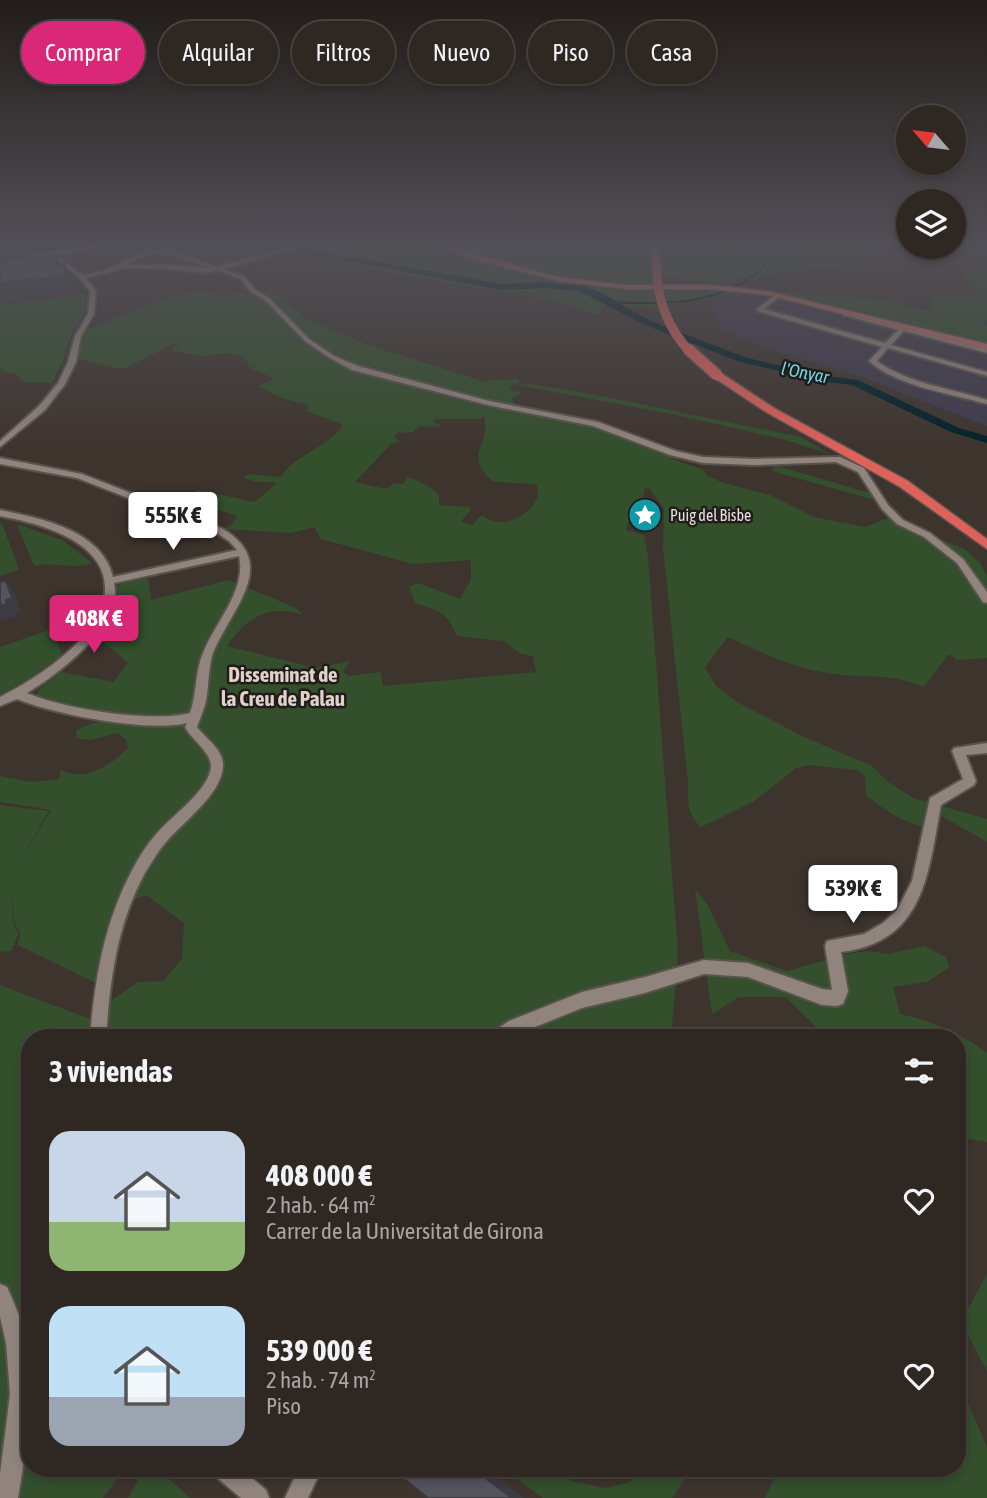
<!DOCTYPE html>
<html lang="es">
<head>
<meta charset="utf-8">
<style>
	body { margin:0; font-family:"Asap Condensed",sans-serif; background:#3a332f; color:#f1f3f6; height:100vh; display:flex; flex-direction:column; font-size:26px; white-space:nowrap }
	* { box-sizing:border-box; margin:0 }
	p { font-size:23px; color:#a7a5a5 }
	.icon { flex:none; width:38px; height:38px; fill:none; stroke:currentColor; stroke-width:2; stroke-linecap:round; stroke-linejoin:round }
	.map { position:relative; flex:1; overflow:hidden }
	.side { position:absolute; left:21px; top:1029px; width:945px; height:448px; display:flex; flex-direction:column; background:#2e2722; border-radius:28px; box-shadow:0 4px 10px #0003,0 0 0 2px #494440 }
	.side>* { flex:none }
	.hud { position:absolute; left:21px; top:21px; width:945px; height:63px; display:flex; gap:14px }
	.needle { width:46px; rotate:298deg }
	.tools { position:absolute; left:896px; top:105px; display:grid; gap:14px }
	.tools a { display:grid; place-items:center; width:70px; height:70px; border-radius:50%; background:#2e2722; box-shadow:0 4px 10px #0003,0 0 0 2px #494440; font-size:35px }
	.price { position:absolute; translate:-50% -60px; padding:0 16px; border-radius:7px; background:#fff; color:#222; font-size:23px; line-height:46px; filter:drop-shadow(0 2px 4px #0008) }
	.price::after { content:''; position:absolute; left:50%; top:42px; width:21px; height:16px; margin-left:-10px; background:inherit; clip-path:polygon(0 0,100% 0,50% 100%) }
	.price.selected { background:#db2777; color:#fff }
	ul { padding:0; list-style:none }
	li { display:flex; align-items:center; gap:21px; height:175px; padding:0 28px }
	li span { display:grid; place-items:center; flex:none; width:196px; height:140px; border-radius:21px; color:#555 }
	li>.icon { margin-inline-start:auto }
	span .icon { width:84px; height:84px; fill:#fffc; stroke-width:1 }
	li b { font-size:30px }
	h2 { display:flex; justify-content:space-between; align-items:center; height:84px; padding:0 28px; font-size:30px }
	.tag { padding:0 24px; border-radius:32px; background:#2e2722; box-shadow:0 4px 10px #0003,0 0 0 2px #494440; font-size:24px; line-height:63px }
	.tag.selected { background:#db2777; color:#fff }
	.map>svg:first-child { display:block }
	.industrial { fill:#3f3b4c }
	.green { fill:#334f2c; fill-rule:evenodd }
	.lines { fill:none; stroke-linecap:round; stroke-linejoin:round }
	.stream { stroke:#002228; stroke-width:2 }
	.river { fill:#002228; fill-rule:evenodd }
	.minor-casing { stroke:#5a524d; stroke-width:4 }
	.major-casing { stroke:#5a524d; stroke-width:3 }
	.highway-casing { stroke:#5a524d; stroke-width:3 }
	.minor { fill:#90847d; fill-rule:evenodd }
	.major { fill:#bf6f68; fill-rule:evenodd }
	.highway { fill:#de615a; fill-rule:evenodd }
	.highway-bridge-far1-casing { stroke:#5a524d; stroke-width:10; stroke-linecap:butt }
	.highway-bridge-casing { stroke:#5a524d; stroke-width:14; stroke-linecap:butt }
	.highway-bridge-far1 { stroke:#de615a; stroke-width:9 }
	.highway-bridge { stroke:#de615a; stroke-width:11 }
	.wall { fill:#494751 }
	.shaded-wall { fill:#3c3a42 }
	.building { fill:#55535e; stroke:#3c3a42; stroke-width:2 }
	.labels { text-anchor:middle; stroke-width:5; stroke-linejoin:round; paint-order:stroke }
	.far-poi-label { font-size:16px; fill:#e6e0dc; stroke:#211c1a; text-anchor:start }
	.far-water-label { font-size:18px; font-style:italic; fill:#73dbed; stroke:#211c1a }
	.neighbourhood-label { font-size:21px; font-weight:bold; fill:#dfd2cb; stroke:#211c1a }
</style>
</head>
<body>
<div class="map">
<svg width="987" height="1498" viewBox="0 0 987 1498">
	<rect width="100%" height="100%" fill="#3e342e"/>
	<path class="industrial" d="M668 243H749L743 248 732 251 719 249 711 255 688 253V255L673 259 669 257Z
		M745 293 782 300 987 352V426L864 378 775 351 724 331 708 305 723 295Z"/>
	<path class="green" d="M317 243C329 243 365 247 373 244L392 251 435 254 434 256 454 262 465 258 555 280 596 286 744 291 653 308 609 304 601 310V316C583 310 564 303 545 299 508 290 327 269 312 249L299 248Z
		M512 243H650L654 256 653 283 650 286C595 287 543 273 490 259L509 251Z
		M661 243H668L669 257 673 259 687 255 688 253 711 255 710 251C724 246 736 255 749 243H888L884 253 840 266 709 282 662 277Z
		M987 244V319L983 324 987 325V347L775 292 886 300 932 312 931 298 976 296 975 290 962 275 977 270 974 249Z
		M199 291 224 296 239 293 274 292 307 319 369 345 482 381 516 379 521 382 512 385 509 390 522 393 512 399 514 404 529 411 580 421 640 440 673 459 704 470 706 475 721 482 770 495 814 517 865 527 893 516 927 535 965 549 981 564 987 576V658L957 660 949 654 923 687C890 673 875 678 842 675 802 671 765 655 728 637L705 667 716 686 737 702 804 737 872 766 888 782 913 798 987 819V842L933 811 930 829C907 824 884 811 866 795L865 776 857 770 809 765 796 768 753 802 701 827C686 813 688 802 688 782L663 549 664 509 650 489 645 488 643 499 648 507 638 506 631 512 626 530 644 535 648 557 678 953 671 1038H30V1468H125L103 1498H0V985L90 1019 112 1000 138 982 164 981 182 958 184 923 146 895 121 905 98 984 18 945 20 932 15 926 11 888 14 927 19 933 11 951 0 952V805L49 811 16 868 51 810 0 802V776L32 782 59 779 61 770C86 782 110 766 128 748L126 740 118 733 90 740 76 738V731C104 711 160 723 195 724L207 672 195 673 194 707 182 716C150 715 62 712 37 696L39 689 62 672 113 682 128 663 97 636 112 609 117 587 122 583 148 578 151 600 229 580 296 608 303 615C269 604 247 617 227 646L315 668 350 661 343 672 349 676 381 672 383 686 536 672 533 656 521 654 503 641 457 636C447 611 439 611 415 603L409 587 418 583 460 599 471 579V560L413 564 321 539 314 527 291 533 225 529 233 523 237 516 181 497 199 490 255 502 277 483 252 481 243 477 250 474 281 477C291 457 329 447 343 425L304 410 308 409V405L282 398 258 386 275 379 250 368 244 357 228 353 202 356 174 351 172 348 180 345 171 343 167 347 126 368H114L77 358 83 336 89 329 160 300ZM484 416C492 449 461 451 493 482L536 484C545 503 519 521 503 522 493 523 488 519 482 515L472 525 461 521 470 511V507L439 505V495C433 488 418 480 408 477L403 484 394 483 386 489 355 482 391 444 399 441 394 436 397 433 413 432 419 426 438 427 441 425 433 422 434 419H479Z
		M85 294 86 311 70 337 63 361 52 383 24 382 15 373H7L0 368V305Z
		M524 383 592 394 801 437 830 454 786 440 677 415 517 385Z
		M774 465 877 495 881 502 772 471Z
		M0 523H2L19 570 0 576Z
		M17 524 62 540 92 563C73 570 53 561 34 566Z
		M52 629 62 655 31 677 0 695V647Z
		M695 889 707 904 730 951 787 971 847 954 869 951 888 954 924 946 946 957 949 967 927 982 893 987 900 1014C933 1021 960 1033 987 1053V1142L957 1137V1038H828L785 997H739L712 1014Z
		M987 1274V1371L961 1322Z
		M957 1379 987 1447V1498H765L779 1468H957Z
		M145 1468H157L190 1498H128Z
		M502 1468H554L572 1481 605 1488 627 1483 651 1468H692L672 1498H543Z"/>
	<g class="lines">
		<path class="stream" d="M608 302C664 305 721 306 765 266L759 258 760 254H784L810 243"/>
		<path class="river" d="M273 243 502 284 543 282 583 286 596 290 651 321 747 358 826 376 858 380 959 428 987 436V443L951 432 852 385 826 382 740 362 645 325 579 291 543 288 502 290 282 249Z"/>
		<defs>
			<path id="minor" d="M306 243H314L223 269 245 277 254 289 270 299 309 339 334 356 358 366 489 401 598 422 676 451 703 457 754 459 840 457 864 468 888 505 903 520 930 533 963 559 987 592V603L983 602 957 563 924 537 897 524 882 509 858 472 836 462 754 465 703 463 670 455 593 426 488 405 352 370 330 358 305 341 266 301 250 291 241 279 217 270 208 273 169 269 120 268 111 272 85 278 96 291 94 314 81 336 76 362 65 384 45 410 0 447V441L39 406 58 383 68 362 75 336 88 314 90 291 77 275 57 261V259H61L83 275 107 270 148 249 163 250 161 247 184 243 186 246 163 250 173 251 217 267ZM151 252 170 254 211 268 169 265H125Z
				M483 243H489L471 255H467V253Z
				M774 296 779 297 764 309 885 343 898 330 843 315V313L901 327 907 325V328L987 349V353L904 331 891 345 987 372V376L888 348 877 361C908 384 951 388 987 400V404C952 394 896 386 869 361L882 347 757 311V309Z
				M0 458 82 474 221 528C282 562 231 609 213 653 208 668 209 686 206 701 204 710 200 718 197 727 205 738 224 750 223 766 222 794 183 822 166 842 158 851 152 862 145 873 117 924 110 980 106 1038H90C95 976 105 918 136 863 142 852 149 842 158 832 173 815 209 790 211 767 212 753 191 739 185 727L187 723C151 733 52 714 17 699L0 706V697C36 679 104 636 105 590 107 540 37 523 0 516V510C40 518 102 530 113 577L237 550 229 541 215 532 77 478 0 464ZM239 556C247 589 215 623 203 653 195 671 197 693 190 713 153 723 63 709 27 693 57 675 124 625 114 583Z
				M987 743V753L966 755 976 781 974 785 941 805C928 873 925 942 841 952L848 991 843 1004 837 1006 822 1005 748 977 704 974 645 993 582 1008 520 1033 513 1038H491L493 1032 509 1021 582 992 645 977 704 960 748 963 822 989 832 990 825 946 827 941 864 934 883 923 897 910 912 881 930 798 963 779 952 751 954 748Z
				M0 1284 7 1287C15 1305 23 1323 27 1343 37 1394 26 1448 18 1498H0V1474L10 1394 6 1343 0 1317Z
				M212 1468H240L266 1490 269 1498H241L215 1476Z
				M299 1468H322L308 1498H285Z"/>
			<path id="major" d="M101 243H112L75 253 49 255 20 266 16 264C41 248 73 249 101 243Z
				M437 243H445L482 256 558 277 625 285H710L767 291 987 344V350L767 295 710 289H625L558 281 476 260Z"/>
			<path id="highway" d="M651 243H659L661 279 657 282 653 279Z
				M713 373H721L774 408 908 481 987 539V549L900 487 766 412 713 377Z"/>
		</defs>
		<use href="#minor" class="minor-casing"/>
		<use href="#major" class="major-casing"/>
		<use href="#highway" class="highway-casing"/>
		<use href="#minor" class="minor"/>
		<use href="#major" class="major"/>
		<use href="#highway" class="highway"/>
		<defs>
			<path id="highway-bridge-far1" d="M657 279C660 307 670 330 689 351"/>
			<path id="highway-bridge" d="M688 349 717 375"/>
		</defs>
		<use href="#highway-bridge-far1" class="highway-bridge-far1-casing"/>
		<use href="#highway-bridge" class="highway-bridge-casing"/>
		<use href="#highway-bridge-far1" class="highway-bridge-far1"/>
		<use href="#highway-bridge" class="highway-bridge"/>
	</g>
	<path class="wall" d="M0 243H39L42 251 14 259 61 265 72 280V292L0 255Z"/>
	<path class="shaded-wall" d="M1 243H39L42 251 9 261Z
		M57 255 63 270 65 264 72 280V292L0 301V283L56 265Z
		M6 581 15 594 21 612 15 614 16 617 0 622V606L6 600Z
		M472 1468H485L525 1498H512Z"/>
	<path class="building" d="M57 255 56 265 65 264V276L0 283V261Z
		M6 581 12 598 6 600 7 604 0 606V582Z
		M391 1468H472L512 1498H428Z"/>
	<linearGradient id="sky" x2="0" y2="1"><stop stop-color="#221d19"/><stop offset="0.54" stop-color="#525057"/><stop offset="1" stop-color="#525057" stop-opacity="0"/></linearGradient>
	<rect width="987" height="452" fill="url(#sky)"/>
	<defs>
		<symbol id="sight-disc" viewBox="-11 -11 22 22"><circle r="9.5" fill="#0f9aa8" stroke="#211c1a"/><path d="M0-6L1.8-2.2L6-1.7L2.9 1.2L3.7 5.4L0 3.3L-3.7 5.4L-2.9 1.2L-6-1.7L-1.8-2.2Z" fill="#fff"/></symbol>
	</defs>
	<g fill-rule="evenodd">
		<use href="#sight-disc" x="626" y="496" width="38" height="38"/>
	</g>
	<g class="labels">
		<g class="far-poi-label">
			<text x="670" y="521">Puig del Bisbe</text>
		</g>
		<g class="far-water-label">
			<text transform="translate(805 373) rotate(11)" y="6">l'Onyar</text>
		</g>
		<g class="neighbourhood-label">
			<text x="283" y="682">Disseminat de<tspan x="283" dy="24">la Creu de Palau</tspan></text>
		</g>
	</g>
</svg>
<div class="tools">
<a><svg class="needle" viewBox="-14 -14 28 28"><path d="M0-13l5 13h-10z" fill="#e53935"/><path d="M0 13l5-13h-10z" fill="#a7a5a5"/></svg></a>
<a><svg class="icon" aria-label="layers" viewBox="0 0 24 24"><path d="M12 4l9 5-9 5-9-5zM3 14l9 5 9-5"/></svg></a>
</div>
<b class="price" style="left:173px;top:552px">555K €</b>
<b class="price selected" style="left:94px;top:655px">408K €</b>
<b class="price" style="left:853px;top:925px">539K €</b>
<div class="hud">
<a class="tag selected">Comprar</a>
<a class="tag">Alquilar</a>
<a class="tag">Filtros</a>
<a class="tag">Nuevo</a>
<a class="tag">Piso</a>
<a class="tag">Casa</a>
</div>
<section class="side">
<h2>3 viviendas<svg class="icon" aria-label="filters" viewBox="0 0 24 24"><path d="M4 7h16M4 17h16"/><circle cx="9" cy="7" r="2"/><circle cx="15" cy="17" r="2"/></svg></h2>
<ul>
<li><span style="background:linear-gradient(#c9d6e8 65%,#8fb573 0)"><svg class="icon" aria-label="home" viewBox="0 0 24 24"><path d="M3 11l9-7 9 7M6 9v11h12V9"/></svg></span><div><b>408 000 €</b><p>2 hab. · 64 m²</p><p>Carrer de la Universitat de Girona</p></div><svg class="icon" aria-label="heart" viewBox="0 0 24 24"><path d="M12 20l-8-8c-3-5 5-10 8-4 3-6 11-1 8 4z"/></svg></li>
<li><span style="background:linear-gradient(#bfe0f5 65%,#9aa5b1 0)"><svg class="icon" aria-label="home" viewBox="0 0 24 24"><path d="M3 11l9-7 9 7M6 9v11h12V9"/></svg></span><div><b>539 000 €</b><p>2 hab. · 74 m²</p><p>Piso</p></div><svg class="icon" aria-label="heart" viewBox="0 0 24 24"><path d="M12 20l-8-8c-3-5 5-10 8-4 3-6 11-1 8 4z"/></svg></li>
</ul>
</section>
</div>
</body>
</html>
